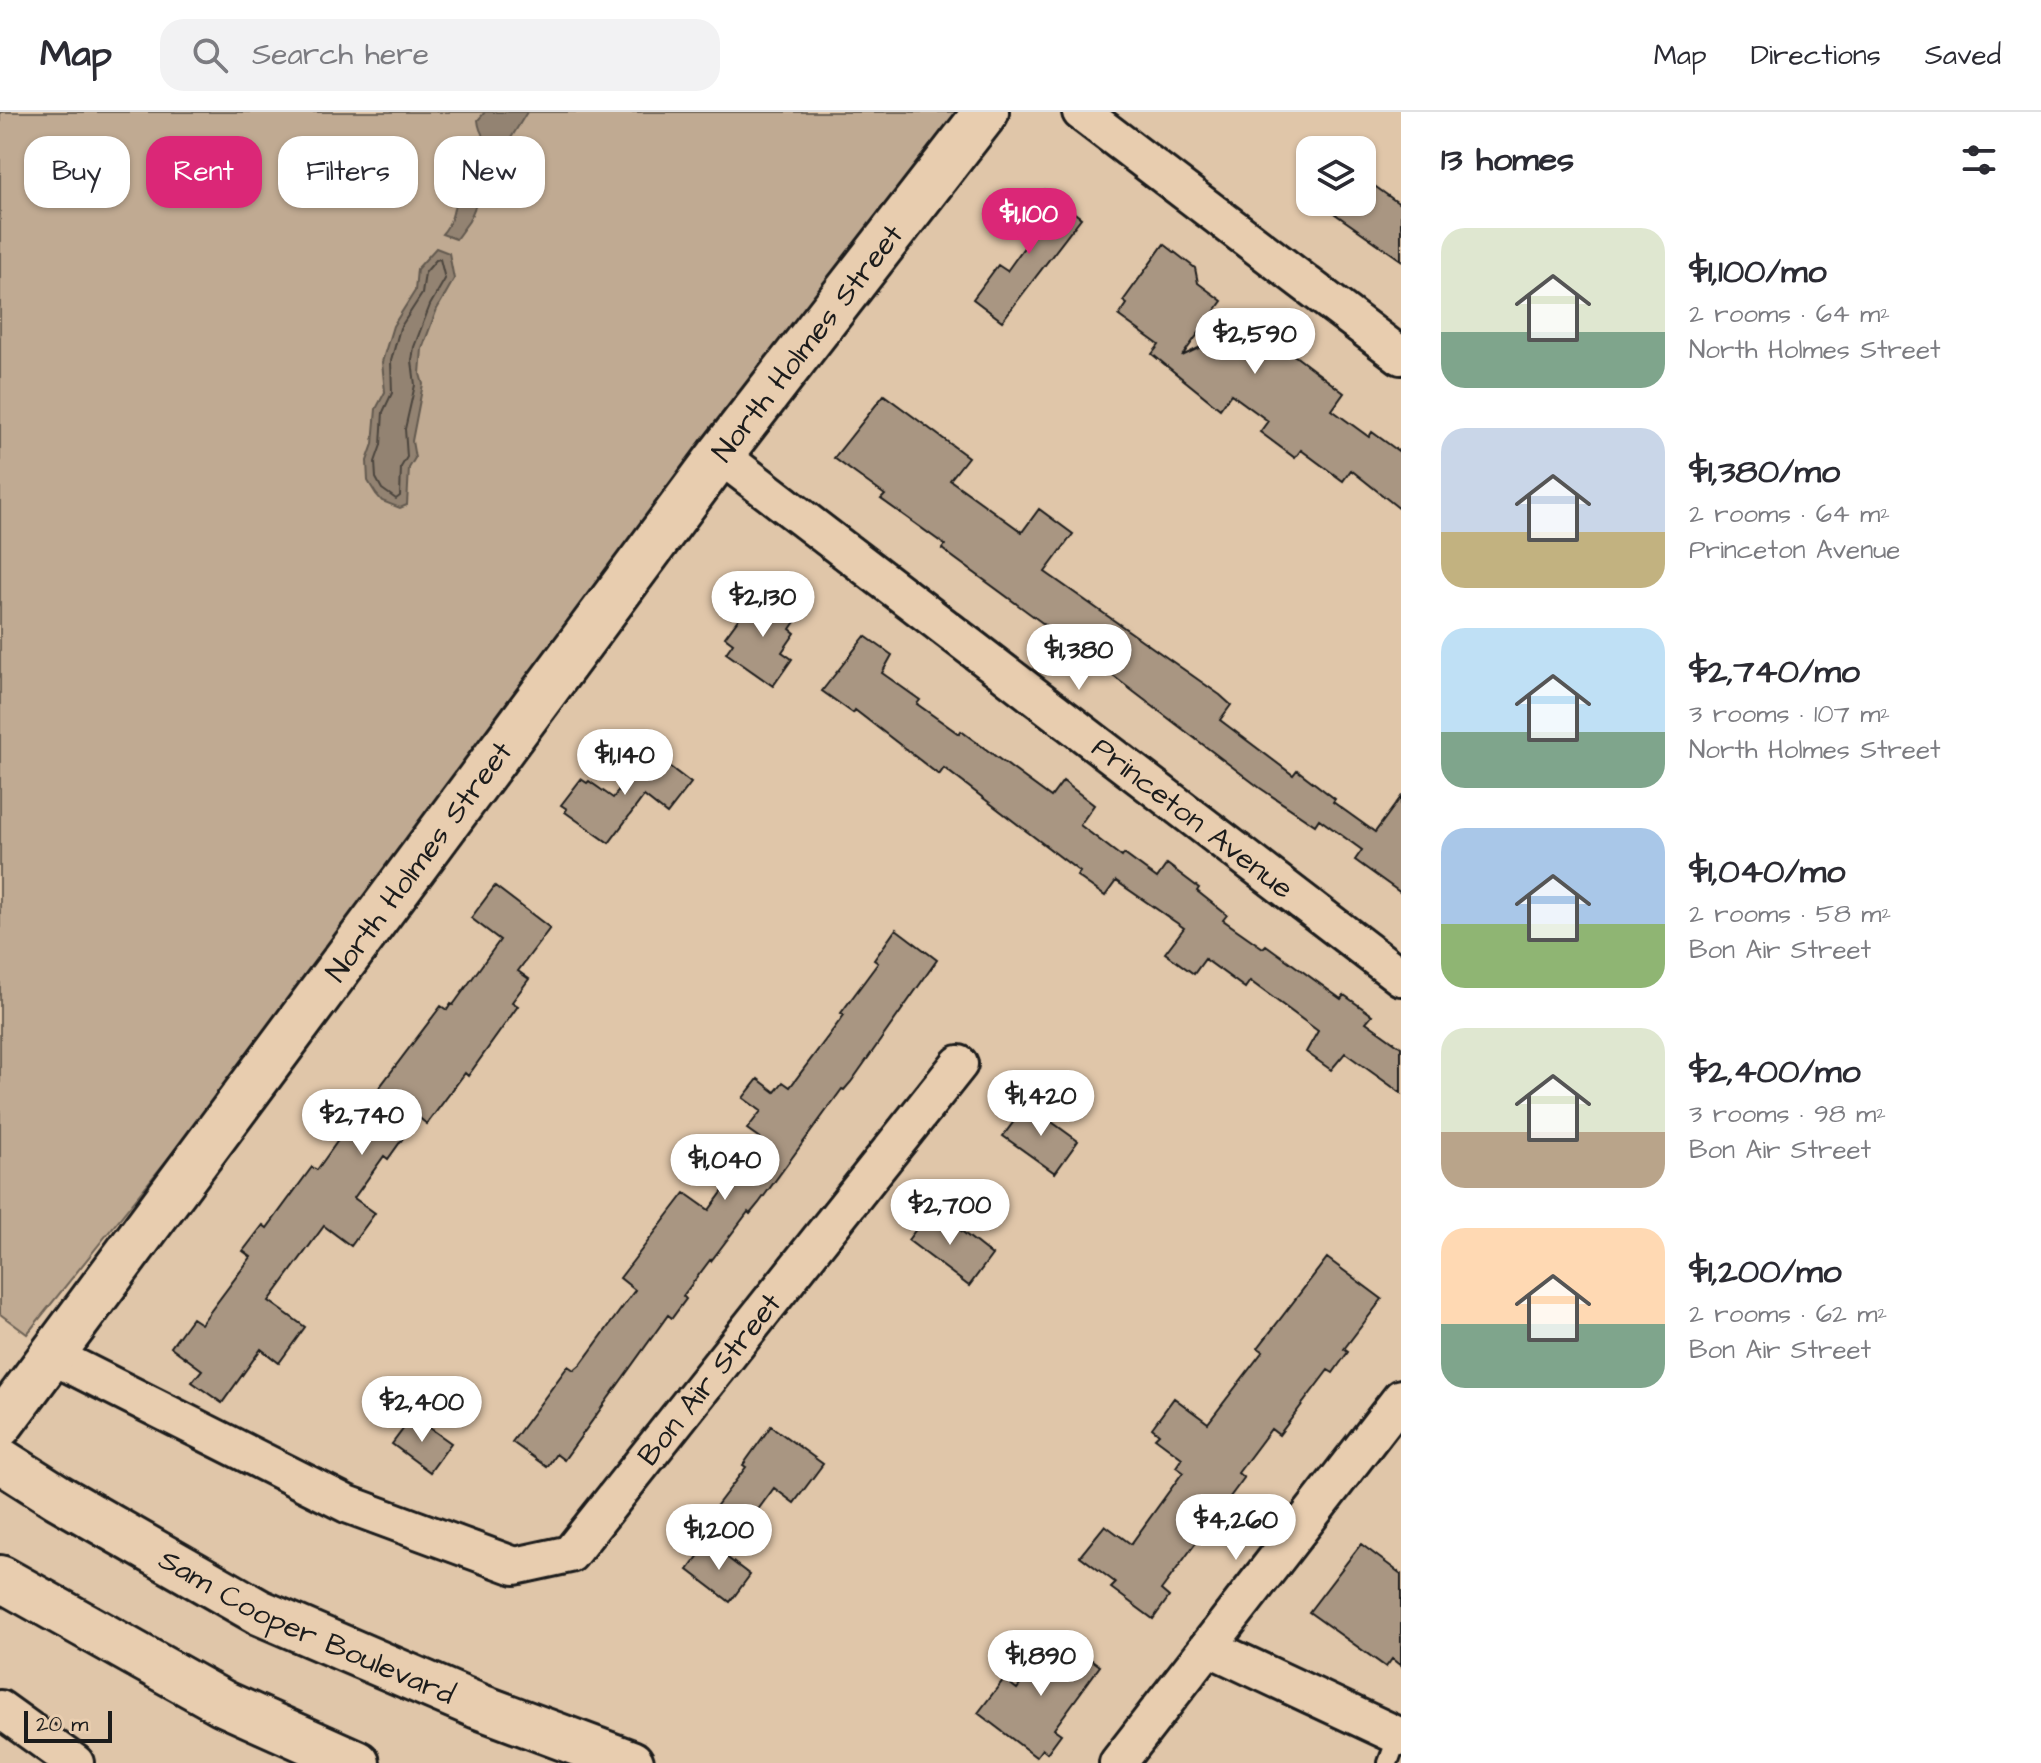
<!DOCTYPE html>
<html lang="en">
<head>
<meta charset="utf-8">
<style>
	body { margin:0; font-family:"Architects Daughter",sans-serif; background:#f2f2f3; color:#2b2b33; height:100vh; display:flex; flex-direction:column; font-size:30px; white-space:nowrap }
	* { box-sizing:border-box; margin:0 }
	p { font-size:26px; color:#7c7c81 }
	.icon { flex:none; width:44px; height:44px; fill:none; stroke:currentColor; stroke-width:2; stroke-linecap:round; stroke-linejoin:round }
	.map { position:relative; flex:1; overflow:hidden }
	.details { display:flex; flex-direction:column; background:#fff; width:640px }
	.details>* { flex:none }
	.hud { position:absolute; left:24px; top:24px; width:760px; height:72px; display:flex; gap:16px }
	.tools { position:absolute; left:1296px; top:24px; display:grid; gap:16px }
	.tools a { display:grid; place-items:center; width:80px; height:80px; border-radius:16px; background:#fff; box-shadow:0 2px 6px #0004; font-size:40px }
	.scale { position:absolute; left:24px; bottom:20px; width:88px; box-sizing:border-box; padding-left:8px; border:4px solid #1c1c1c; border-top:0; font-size:22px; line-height:28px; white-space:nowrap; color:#1c1c1c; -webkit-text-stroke:6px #e8cdaf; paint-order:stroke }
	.price { position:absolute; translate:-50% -68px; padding:0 18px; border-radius:28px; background:#fff; color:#222; font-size:26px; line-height:52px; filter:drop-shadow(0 2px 4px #0008) }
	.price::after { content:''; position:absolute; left:50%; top:48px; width:24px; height:18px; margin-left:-12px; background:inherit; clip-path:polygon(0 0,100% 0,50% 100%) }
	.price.current { background:#db2777; color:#fff }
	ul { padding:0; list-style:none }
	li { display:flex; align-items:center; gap:24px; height:200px; padding:0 40px }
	li span { display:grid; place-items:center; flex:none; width:224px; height:160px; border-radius:24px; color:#555 }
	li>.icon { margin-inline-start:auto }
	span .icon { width:96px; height:96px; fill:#fffc; stroke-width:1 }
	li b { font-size:34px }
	h2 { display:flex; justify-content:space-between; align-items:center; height:96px; padding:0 40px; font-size:34px }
	.chip { padding:0 28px; border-radius:24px; background:#fff; box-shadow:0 2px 6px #0004; font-size:28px; line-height:72px }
	.chip.current { background:#db2777; color:#fff }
	header { display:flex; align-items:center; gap:48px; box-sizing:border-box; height:112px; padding:0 40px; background:#fff; border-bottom:2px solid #e1e1e2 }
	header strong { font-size:38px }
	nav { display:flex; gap:44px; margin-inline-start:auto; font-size:28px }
	.search { width:560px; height:72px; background:#f2f2f3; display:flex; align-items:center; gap:20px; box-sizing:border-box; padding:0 28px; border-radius:24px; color:#7c7c81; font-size:30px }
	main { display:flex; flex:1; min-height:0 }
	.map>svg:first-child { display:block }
	.green { fill:#c0aa92; stroke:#6e6357; stroke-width:2 }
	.water { fill:#938372; stroke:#635a50; stroke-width:2 }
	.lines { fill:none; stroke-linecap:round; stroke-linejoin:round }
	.shore { stroke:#4c453e; stroke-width:2 }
	.building { fill:#a99682; stroke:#1c1c1c; stroke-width:2 }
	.service-casing { stroke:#1c1c1c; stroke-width:24 }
	.minor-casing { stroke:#1c1c1c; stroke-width:42 }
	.secondary-casing { stroke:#1c1c1c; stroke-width:50 }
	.motorway-casing { stroke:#1c1c1c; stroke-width:50 }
	.service { stroke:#e8cdaf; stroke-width:18 }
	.minor { stroke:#e8cdaf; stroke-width:36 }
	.secondary { stroke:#e8cdaf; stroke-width:44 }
	.motorway { stroke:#e8cdaf; stroke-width:44 }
	.labels { text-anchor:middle; stroke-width:6; stroke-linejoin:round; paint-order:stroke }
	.street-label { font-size:30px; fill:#1c1c1c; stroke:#e8cdaf }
</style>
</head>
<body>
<header>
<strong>Map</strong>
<div class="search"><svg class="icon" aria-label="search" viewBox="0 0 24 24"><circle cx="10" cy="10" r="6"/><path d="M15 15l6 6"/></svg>Search here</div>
<nav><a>Map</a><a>Directions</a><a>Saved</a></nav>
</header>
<main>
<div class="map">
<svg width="1401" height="1651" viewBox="0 0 1401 1651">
	<rect width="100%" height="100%" fill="#e0c6a9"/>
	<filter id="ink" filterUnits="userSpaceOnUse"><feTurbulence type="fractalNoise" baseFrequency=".0125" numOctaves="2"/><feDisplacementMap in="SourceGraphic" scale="16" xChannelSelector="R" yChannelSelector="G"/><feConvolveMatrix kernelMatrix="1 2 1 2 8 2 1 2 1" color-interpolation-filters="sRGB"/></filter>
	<g filter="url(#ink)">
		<path class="green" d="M0 0H968L195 1013 27 1222 0 1202Z"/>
		<path class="water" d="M485 0H527L503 39C489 35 479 22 478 8Z
			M485 47 493 52 469 109 456 127 442 122C466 95 443 63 485 47Z
			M436 136 449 141 454 167 437 197 422 237 420 262 423 272 412 329 415 346 409 356 407 393 400 396 382 389 376 382 368 369 367 349 373 332 376 297 385 280 382 250 393 214 415 179 417 157Z"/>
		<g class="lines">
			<path class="shore" d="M440 147 445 167 430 193 414 235 412 249 415 273 405 317 407 345 401 355 400 384 396 387 382 377 376 366 375 350 381 333 383 300 392 281 391 249 400 216 422 182 425 161 436 148Z"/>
		</g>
		<path class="building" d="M1362 65 1401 93V148L1318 90H1362Z
			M1045 78 1081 106 1002 209 973 187 998 153 1007 159 1035 120 1028 116 1033 110 1026 104Z
			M1164 132 1195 156 1198 171 1222 189 1182 244 1257 208 1285 229 1286 237 1344 281 1332 298 1369 325 1372 320 1401 341V398L1351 358 1343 369 1301 338 1295 346 1260 320 1268 309 1231 282 1220 297 1152 242 1159 233 1119 204 1127 192 1123 189Z
			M884 283 968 345 950 368 1022 420 1039 397 1073 422 1045 460 1220 583 1231 593 1220 608 1293 663 1297 658 1335 687 1333 690 1375 720 1401 685V781L1355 748 1362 738 1319 707 1315 713 1260 676 1071 532 942 437 945 433 881 387 885 383 834 346Z
			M773 485 799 504 790 517 795 521 782 540 792 547 773 574 726 541 733 531 725 525 753 487 765 496Z
			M865 524 892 543 882 561 920 588 917 592 959 622 961 619 1051 685 1063 669 1094 693 1080 713 1122 745 1124 742 1157 766 1167 752 1199 776 1197 779 1227 803 1223 808 1263 836 1266 833 1341 887 1344 883 1372 903 1366 910 1401 935V981L1345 941 1331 958 1306 940 1318 919 1250 869 1245 876 1205 847 1194 862 1165 841 1184 816 1116 769 1105 784 1077 764 1080 760 944 656 939 663 855 598 853 601 822 579Z
			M649 639 691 671 667 702 644 684 609 731 565 700 567 697 561 693 581 667 587 671 589 669 613 686Z
			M495 774 550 816 518 859 529 867 512 890 518 894 468 964 465 961 427 1012 418 1005 388 1047 384 1044 354 1086 375 1101 351 1134 324 1114 269 1189 305 1215 279 1251 261 1237 222 1291 192 1270 202 1258 171 1235 192 1206 201 1212 251 1145 243 1139 263 1113 267 1116 312 1055 317 1058 346 1017 352 1021 382 979 379 976 441 894 447 898 451 892 453 893 500 828 471 806Z
			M896 817 937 848 851 970 844 978 842 977 759 1091 750 1102 748 1100 711 1149 710 1148 683 1184 686 1187 672 1206 668 1203 564 1348 556 1342 547 1355 512 1330 568 1254 574 1258 581 1252 635 1178 620 1166 685 1081 709 1098 761 1027 747 1017 761 999 743 986 758 967 775 980 783 970 790 975 844 903 841 901 878 851 874 848Z
			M1027 992 1078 1029 1055 1061 1003 1024Z
			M932 1096 992 1143 969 1174 908 1128Z
			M1327 1146 1382 1187 1344 1237 1348 1240 1333 1261 1328 1258 1279 1323 1271 1317 1238 1361 1244 1366 1161 1478 1169 1485 1153 1507 1111 1476 1116 1471 1080 1444 1105 1413 1131 1432 1183 1360 1176 1355 1182 1346 1155 1326 1159 1322 1152 1316 1174 1286 1208 1311 1263 1239 1258 1236Z
			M413 1304 451 1331 430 1360 392 1332Z
			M771 1314 823 1352 794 1391 774 1376 737 1426 708 1405 746 1355 743 1353Z
			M708 1431 750 1463 730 1490 688 1458Z
			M1361 1432 1401 1462V1554L1392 1547 1386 1555 1309 1500Z
			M1061 1525 1100 1554 1054 1617 1061 1622 1047 1641 1042 1637 1036 1645 978 1601 1004 1567 1017 1577 1042 1543 1046 1545Z"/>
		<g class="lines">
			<defs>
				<path id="service" d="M1388 1651 1398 1624"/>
				<g id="minor">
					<path d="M1081 0 1401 244"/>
					<path id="s1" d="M720 343 1401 865"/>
					<path id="s2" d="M53 1244 347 1392 515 1454 570 1442 959 952"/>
					<path d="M1208 1535 1401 1625"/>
					<path d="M0 1597 75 1651"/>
					<path d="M1118 1651 1401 1286"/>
				</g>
				<g id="secondary">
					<path id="s3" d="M0 1313 720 343 986 0"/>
				</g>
				<g id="motorway">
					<path id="s4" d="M0 1348 58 1385 259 1500 478 1594 631 1651"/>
					<path d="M0 1466 223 1591 357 1651"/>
				</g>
			</defs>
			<use href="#service" class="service-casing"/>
			<use href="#minor" class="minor-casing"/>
			<use href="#secondary" class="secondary-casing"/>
			<use href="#motorway" class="motorway-casing"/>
			<use href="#service" class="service"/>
			<use href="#minor" class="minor"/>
			<use href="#secondary" class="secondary"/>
			<use href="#motorway" class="motorway"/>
		</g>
	</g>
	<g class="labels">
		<g class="street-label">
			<text dy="10" stroke="none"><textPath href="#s3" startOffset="1350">North Holmes Street</textPath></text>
			<text dy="10" stroke="none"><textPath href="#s1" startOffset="596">Princeton Avenue</textPath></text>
			<text dy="10" stroke="none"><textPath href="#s3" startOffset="702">North Holmes Street</textPath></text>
			<text dy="10" stroke="none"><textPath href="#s2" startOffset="788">Bon Air Street</textPath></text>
			<text dy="10" stroke="none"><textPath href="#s4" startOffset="350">Sam Cooper Boulevard</textPath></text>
		</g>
	</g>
</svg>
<div class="tools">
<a><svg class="icon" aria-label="layers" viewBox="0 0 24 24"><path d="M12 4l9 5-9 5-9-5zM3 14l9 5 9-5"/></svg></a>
</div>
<div class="scale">20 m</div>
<b class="price current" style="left:1029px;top:144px">$1,100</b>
<b class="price" style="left:1255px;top:264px">$2,590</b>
<b class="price" style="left:763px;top:527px">$2,130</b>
<b class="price" style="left:1079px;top:580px">$1,380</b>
<b class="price" style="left:625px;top:685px">$1,140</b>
<b class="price" style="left:1041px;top:1026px">$1,420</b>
<b class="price" style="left:362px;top:1045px">$2,740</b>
<b class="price" style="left:725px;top:1090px">$1,040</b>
<b class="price" style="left:950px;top:1135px">$2,700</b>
<b class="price" style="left:422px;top:1332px">$2,400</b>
<b class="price" style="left:1236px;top:1450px">$4,260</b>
<b class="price" style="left:719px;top:1460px">$1,200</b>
<b class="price" style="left:1041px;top:1586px">$1,890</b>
<div class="hud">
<a class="chip">Buy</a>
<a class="chip current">Rent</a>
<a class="chip">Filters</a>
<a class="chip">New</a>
</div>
</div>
<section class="details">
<h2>13 homes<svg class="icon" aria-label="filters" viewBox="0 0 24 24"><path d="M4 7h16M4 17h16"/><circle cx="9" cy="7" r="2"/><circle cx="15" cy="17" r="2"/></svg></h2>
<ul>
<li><span style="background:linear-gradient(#dfe7d0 65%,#7fa58c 0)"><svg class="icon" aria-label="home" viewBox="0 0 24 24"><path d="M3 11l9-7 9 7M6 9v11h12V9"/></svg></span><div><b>$1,100/mo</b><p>2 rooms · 64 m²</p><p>North Holmes Street</p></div></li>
<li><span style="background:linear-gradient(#c9d6e8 65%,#c2b280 0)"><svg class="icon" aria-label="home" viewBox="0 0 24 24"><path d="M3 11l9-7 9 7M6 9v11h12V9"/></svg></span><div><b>$1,380/mo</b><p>2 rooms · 64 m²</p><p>Princeton Avenue</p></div></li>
<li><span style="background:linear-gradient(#bfe0f5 65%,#7fa58c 0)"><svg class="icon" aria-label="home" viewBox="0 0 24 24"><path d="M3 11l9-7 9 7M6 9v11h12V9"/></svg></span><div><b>$2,740/mo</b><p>3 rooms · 107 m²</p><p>North Holmes Street</p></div></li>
<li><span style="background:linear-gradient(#a9c7e8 60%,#8fb573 0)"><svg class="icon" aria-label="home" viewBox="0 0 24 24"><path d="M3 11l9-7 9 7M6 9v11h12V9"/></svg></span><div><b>$1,040/mo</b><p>2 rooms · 58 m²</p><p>Bon Air Street</p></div></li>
<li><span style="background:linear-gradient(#dfe7d0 65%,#b9a48a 0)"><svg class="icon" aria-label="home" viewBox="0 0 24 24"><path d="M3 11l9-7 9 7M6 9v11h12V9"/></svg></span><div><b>$2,400/mo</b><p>3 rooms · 98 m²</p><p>Bon Air Street</p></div></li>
<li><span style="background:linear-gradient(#ffd9b3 60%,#7fa58c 0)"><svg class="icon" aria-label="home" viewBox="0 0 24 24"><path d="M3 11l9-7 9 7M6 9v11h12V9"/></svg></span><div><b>$1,200/mo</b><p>2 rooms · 62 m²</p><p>Bon Air Street</p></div></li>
</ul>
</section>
</main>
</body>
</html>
